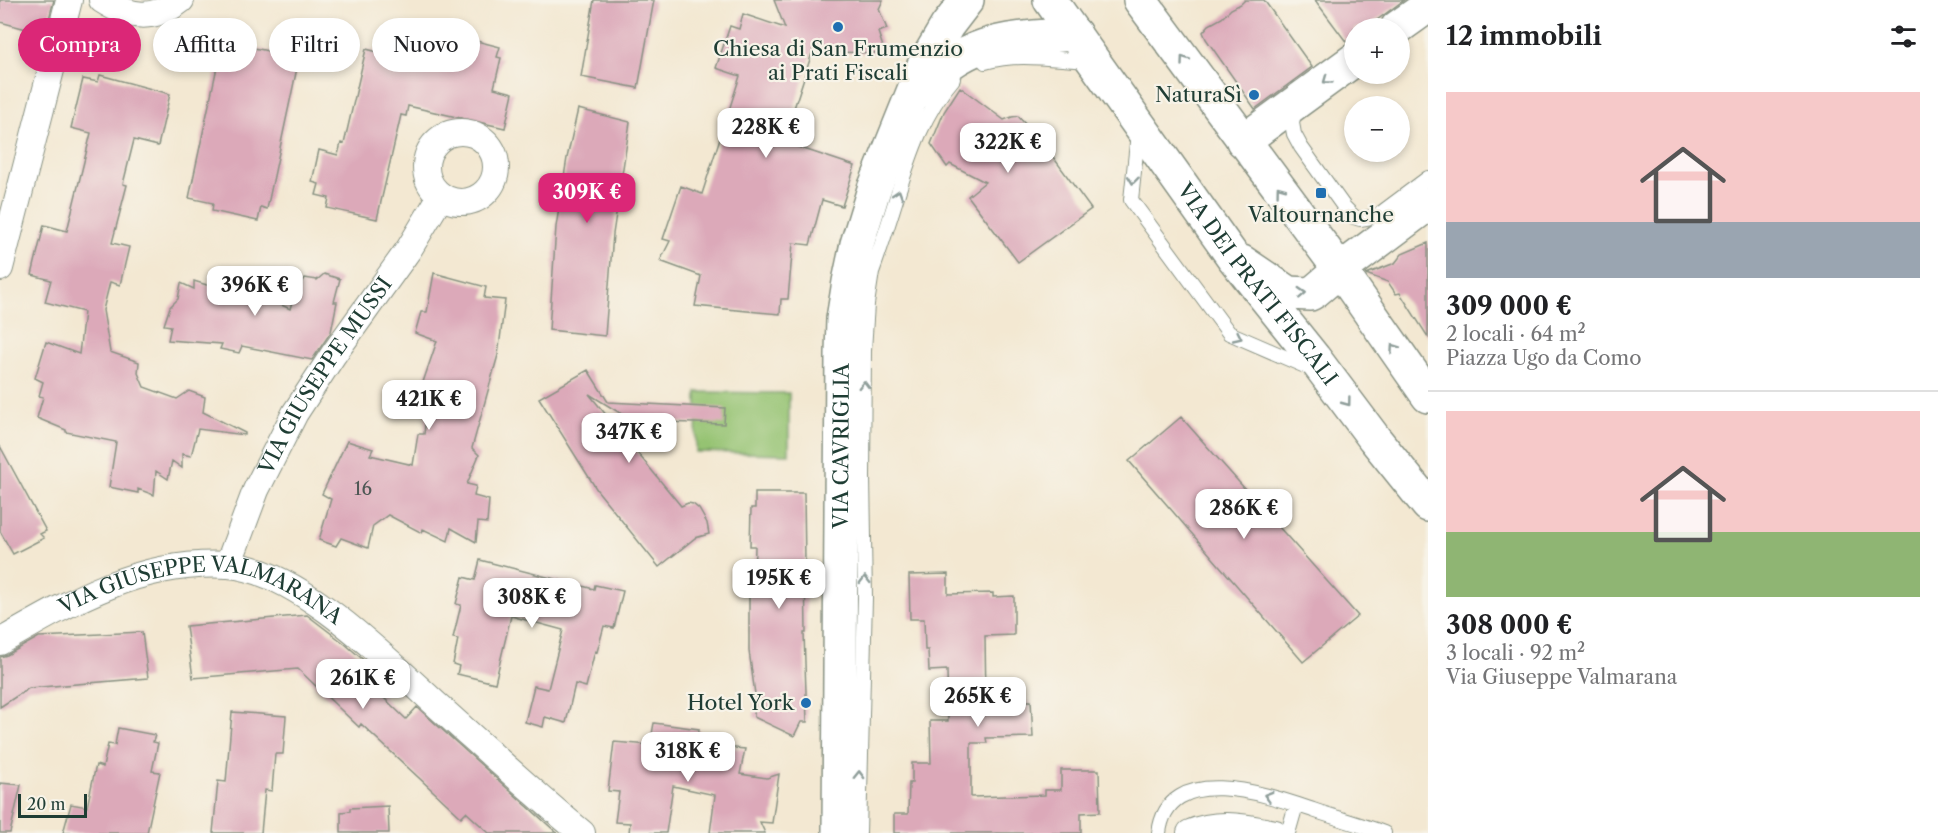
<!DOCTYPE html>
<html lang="it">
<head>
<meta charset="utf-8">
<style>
	body { margin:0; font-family:"Libre Caslon Text",serif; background:#f2f2f2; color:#202124; height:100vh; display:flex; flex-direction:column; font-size:22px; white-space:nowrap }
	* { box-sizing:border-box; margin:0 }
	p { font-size:20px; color:#757577 }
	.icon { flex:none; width:33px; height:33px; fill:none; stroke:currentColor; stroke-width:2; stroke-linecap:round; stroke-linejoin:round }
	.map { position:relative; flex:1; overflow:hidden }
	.panel { display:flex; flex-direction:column; background:#fff; width:510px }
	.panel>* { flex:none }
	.top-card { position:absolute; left:18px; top:18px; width:570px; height:54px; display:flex; gap:12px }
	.buttons { position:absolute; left:1344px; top:18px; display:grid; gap:12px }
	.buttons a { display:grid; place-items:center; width:66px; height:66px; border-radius:50%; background:#fff; box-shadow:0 3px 9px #0003; font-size:30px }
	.scale { position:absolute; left:18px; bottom:15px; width:69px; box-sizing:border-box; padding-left:6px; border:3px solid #1f3d34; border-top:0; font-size:16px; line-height:21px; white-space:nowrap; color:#1f3d34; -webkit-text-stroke:4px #f7f3e8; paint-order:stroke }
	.price { position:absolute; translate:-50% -51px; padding:0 14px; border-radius:12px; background:#fff; color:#222; font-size:20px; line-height:39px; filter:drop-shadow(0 2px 3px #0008) }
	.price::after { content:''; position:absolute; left:50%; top:36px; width:18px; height:14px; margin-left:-9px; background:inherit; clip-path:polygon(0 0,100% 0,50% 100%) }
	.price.selected { background:#db2777; color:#fff }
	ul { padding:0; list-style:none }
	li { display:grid; align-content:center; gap:12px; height:318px; padding:0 18px }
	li+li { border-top:2px solid #e0e0e0 }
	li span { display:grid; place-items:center; height:186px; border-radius:0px; color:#555 }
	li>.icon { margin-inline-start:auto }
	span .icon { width:108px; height:108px; fill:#fffc; stroke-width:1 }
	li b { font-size:26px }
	h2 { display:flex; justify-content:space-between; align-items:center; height:72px; padding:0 18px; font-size:26px }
	.chip { padding:0 21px; border-radius:27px; background:#fff; box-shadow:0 3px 9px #0003; font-size:21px; line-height:54px }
	.chip.selected { background:#db2777; color:#fff }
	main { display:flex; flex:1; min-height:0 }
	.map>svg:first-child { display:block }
	.green { fill:#95c372; stroke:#5a8053; stroke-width:1.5 }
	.building { fill:#dca9b9 }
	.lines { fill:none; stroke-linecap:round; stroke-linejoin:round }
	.service-casing { stroke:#899283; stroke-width:16 }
	.minor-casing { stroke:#899283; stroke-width:28 }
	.tertiary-casing { stroke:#899283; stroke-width:36 }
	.primary-casing { stroke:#899283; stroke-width:36 }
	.service { stroke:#fff; stroke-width:14 }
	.minor { stroke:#fff; stroke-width:26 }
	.tertiary { stroke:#fff; stroke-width:33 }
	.primary { stroke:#fff; stroke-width:33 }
	.oneway { stroke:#8f9e9a }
	.poi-dot { fill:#1f6fb2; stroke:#f7f3e8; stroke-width:2 }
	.labels { text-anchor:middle; stroke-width:4.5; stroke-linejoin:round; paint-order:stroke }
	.number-label { font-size:18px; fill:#4e5855 }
	.poi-label { font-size:21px; fill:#1f3d34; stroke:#f7f3e8 }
	.street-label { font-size:21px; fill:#1f3d34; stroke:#f7f3e8 }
</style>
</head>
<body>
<main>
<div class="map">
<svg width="1428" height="833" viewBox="0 0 1428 833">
	<rect width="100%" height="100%" fill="#f7f3e8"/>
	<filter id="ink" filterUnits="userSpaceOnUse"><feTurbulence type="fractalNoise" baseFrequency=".0167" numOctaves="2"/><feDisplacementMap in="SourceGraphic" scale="12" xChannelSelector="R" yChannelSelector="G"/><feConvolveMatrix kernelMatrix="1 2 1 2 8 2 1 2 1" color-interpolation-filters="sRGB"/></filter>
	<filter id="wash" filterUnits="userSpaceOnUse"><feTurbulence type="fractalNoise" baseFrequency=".008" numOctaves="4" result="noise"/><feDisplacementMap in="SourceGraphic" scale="24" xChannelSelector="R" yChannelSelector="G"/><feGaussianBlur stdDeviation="1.35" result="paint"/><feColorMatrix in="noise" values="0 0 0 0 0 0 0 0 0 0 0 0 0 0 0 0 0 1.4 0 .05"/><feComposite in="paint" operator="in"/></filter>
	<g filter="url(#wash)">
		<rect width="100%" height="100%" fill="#f3e8d2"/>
		<path class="green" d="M697 392 789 393V454L696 452Z"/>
		<g id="blocks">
			<path class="building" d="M0 0H54L45 34 0 22Z
				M594 0H654L638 88 581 77Z
				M774 0H883L879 9 887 29 878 32 885 53 825 52 814 47 783 142 855 166 842 206 822 200 810 245 793 243 788 299H781L780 314 695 306 701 276 660 261 670 241 663 239 681 186 702 194 740 76 716 68 730 26 739 29 743 14 785 28Z
				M1245 0H1264L1312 67 1255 109 1206 39 1203 32 1209 25 1222 18 1231 9 1241 4Z
				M1315 0H1404L1366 28H1354V37L1347 43Z
				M469 39 500 47 497 57 501 58 494 88 513 93 505 128 408 106 406 116 401 115 377 219 327 208 329 198 316 195 319 184 312 182 319 150 338 155 341 143 344 144 366 49 398 57 399 52 446 63 449 50 466 54Z
				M249 47 278 53 276 64 297 68 267 209 261 207 258 221 212 211 213 203 189 198 220 53 246 59Z
				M100 75 170 94 158 146 134 140 123 184 127 185 112 243 129 247 120 285 110 282 103 310 110 352 139 362 138 373 144 387 177 399 189 391 205 397 203 412 245 433V435L198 429 191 456 182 454V468L172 461 168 479 156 471 154 495 138 489V493L109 487 116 442 66 432V430L37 418 43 397 39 396 43 382 35 378 46 342 79 354 84 312 45 302 51 280 32 275 44 225 67 231 91 133 71 128 83 79 98 82Z
				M960 87 1004 120 1012 117 1018 116 1026 125 1032 128 1091 209 1018 262 968 196 985 182 950 164 947 167 931 144 944 112Z
				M578 109 630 122 613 234 605 336 549 330 556 227 567 158Z
				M1428 243V337L1400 293 1396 294 1388 282 1366 274 1395 263 1402 254Z
				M434 273 486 287 484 298 505 300 498 355 472 448 479 455 467 484 476 486 474 496 489 500 487 523 478 522 476 542 451 528 448 541 423 529 422 533 388 515 373 526 368 548 341 538 336 546 319 540 331 499 322 494 347 441 373 449 370 455 413 465 418 434H424L428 399 419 394 437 341 415 333 421 312H427Z
				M324 274 340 279 334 302H337L331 332 312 360 242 346 239 353 220 349 222 344 168 340 171 326 164 325 170 307 178 299 181 283 194 289V281L210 286 211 278 251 288V291L290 309 293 298 305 278 317 280Z
				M588 370 608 402 725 408 724 424 633 421 589 394 681 506 688 503 693 504 699 509 707 523 709 534 695 538 659 567 597 490 539 398Z
				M1181 417 1358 616 1303 662 1129 461Z
				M0 446 46 531 40 534 44 538 13 554 0 531Z
				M755 493H804L806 633H804L807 722H801L794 736 754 717 755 694 749 651V582H754L755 546H750L751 508H755Z
				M480 560 594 589 595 585 623 591 614 628 604 626 597 652 595 651 586 687 575 684 566 723 545 717 543 727 525 722 534 686 548 689 563 630 511 616 495 683 457 674 459 666 453 664 458 639 453 638 461 605 456 604 463 577 475 580Z
				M948 574V594L993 593V597L1014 596V635L985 636 986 701H1031L1033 737 986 738 987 743H971V797L1045 795V790H1061V770H1099L1100 812 1081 813V833H894V814H908L909 783H912V763H931L930 721H948L947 670 929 671 928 650H925L924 619H910L909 575Z
				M307 615 345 644 390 683 383 697 406 719 417 707 557 833H489L466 812 461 817 361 724 359 727 298 669 193 678 186 626Z
				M142 632 148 678 29 688 0 707V657L7 655 39 637Z
				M232 712 286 716 283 754H275L272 791 265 790 261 833H213L218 781 226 782Z
				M654 723 699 729 698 740H702V745L745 749 740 774 767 778 779 774 772 823 760 822 765 833H710L715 795 673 786 666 833H629L630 823 615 822 619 792 608 791 614 742 650 745Z
				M118 728 155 735 153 742 158 743 152 771 160 772 147 833H63L71 804 87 807 96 765 103 767 108 744 115 745Z
				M0 783 21 785 10 833H0Z
				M388 806 389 833H341V812L350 811V808Z"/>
		</g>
	</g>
	<g filter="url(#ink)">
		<use href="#blocks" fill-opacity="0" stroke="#899283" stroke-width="1.5"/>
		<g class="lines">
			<defs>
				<path id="service" d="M985 62C1019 52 1057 60 1091 61
					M1295 108 1292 123 1294 134 1301 147 1344 207 1354 217 1360 219 1377 216 1428 178
					M1138 133 1131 200 1229 333 1312 369
					M859 833 865 598 863 477 864 350 867 304 872 272C881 247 889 222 897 196 910 155 923 113 953 79
					M1159 833C1168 759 1271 796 1313 810 1337 818 1361 825 1384 833
					M1288 833 1296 805"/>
				<g id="minor">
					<path d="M102 0C130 18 154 21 181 0"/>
					<circle cx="461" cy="167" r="35"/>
					<path d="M0 268 69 0"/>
					<path id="s1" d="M228 565 256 490 295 413 333 355 409 249 441 196"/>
					<path id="s2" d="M0 642C73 600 141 560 228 565 299 570 388 661 439 707 487 750 533 793 582 833"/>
					<path d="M1190 833C1218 821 1246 827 1275 833"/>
				</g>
				<g id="tertiary">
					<path d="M1397 28 1428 6"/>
					<path d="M920 91C966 37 1010 39 1075 34"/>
					<path d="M1243 141 1354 60"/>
					<path d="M1242 262 1288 293 1310 294 1315 291 1340 270 1428 204"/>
					<path id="s3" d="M839 833 842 354 843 319 849 282 857 244 874 189 924 65 947 26 967 0"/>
				</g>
				<g id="primary">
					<path id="s4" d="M1050 0 1233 257 1314 358 1374 438 1428 505"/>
					<path d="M1140 0 1340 270 1428 396"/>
				</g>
			</defs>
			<use href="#service" class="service-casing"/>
			<use href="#minor" class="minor-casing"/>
			<use href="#tertiary" class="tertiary-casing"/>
			<use href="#primary" class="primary-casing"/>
			<use href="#service" class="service"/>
			<use href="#minor" class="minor"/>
			<use href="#tertiary" class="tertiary"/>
			<use href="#primary" class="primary"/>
		</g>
		<defs><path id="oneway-chevron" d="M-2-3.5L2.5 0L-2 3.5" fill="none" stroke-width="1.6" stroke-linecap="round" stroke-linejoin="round" transform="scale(1.5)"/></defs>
		<g class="oneway">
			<use href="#oneway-chevron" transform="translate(1184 60) rotate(-126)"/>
			<use href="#oneway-chevron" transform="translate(1327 80) rotate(144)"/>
			<use href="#oneway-chevron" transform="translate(1133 180) rotate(97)"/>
			<use href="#oneway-chevron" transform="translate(1280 190) rotate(-127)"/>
			<use href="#oneway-chevron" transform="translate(898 194) rotate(-72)"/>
			<use href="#oneway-chevron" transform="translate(1302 293) rotate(-3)"/>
			<use href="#oneway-chevron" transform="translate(1238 337) rotate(25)"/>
			<use href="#oneway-chevron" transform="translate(1394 348) rotate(-125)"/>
			<use href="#oneway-chevron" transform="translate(864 385) rotate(-89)"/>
			<use href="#oneway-chevron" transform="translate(1347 402) rotate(53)"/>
			<use href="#oneway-chevron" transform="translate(865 580) rotate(-91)"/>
			<use href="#oneway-chevron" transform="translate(859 775) rotate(-89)"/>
			<use href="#oneway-chevron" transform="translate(1268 796) rotate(-164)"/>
		</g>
	</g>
	<g class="poi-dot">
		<circle cx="838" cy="27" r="6"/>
		<circle cx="1254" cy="95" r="6"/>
		<rect x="1315" y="187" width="12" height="12" rx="3"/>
		<circle cx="806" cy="703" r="6"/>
	</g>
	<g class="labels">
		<g class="number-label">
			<text x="363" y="495">16</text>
		</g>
		<g class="poi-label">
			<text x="838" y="56">Chiesa di San Frumenzio<tspan x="838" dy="24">ai Prati Fiscali</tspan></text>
			<text x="1242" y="102" text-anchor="end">NaturaSì</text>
			<text x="1321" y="222">Valtournanche</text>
			<text x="794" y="710" text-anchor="end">Hotel York</text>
		</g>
		<g class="street-label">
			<text dy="7" stroke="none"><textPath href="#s4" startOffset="352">VIA DEI PRATI FISCALI</textPath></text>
			<text dy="7" stroke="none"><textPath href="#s1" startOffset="214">VIA GIUSEPPE MUSSI</textPath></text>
			<text dy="7" stroke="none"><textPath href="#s3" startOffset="387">VIA CAVRIGLIA</textPath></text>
			<text dy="7" stroke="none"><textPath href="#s2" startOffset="220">VIA GIUSEPPE VALMARANA</textPath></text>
		</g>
	</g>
</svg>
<div class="buttons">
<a>+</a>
<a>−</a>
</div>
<div class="scale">20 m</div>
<b class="price" style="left:766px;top:159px">228K €</b>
<b class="price" style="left:1008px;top:174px">322K €</b>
<b class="price selected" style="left:587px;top:224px">309K €</b>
<b class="price" style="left:255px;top:317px">396K €</b>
<b class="price" style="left:429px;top:431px">421K €</b>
<b class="price" style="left:629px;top:464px">347K €</b>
<b class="price" style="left:1244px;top:540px">286K €</b>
<b class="price" style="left:779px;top:610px">195K €</b>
<b class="price" style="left:532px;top:629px">308K €</b>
<b class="price" style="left:363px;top:710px">261K €</b>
<b class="price" style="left:978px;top:728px">265K €</b>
<b class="price" style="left:688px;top:783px">318K €</b>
<div class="top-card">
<a class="chip selected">Compra</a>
<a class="chip">Affitta</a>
<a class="chip">Filtri</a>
<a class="chip">Nuovo</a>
</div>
</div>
<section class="panel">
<h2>12 immobili<svg class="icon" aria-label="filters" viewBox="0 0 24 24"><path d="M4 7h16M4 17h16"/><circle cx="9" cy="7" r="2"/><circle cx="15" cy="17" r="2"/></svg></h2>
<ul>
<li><span style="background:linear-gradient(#f6c9c9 70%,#9aa5b1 0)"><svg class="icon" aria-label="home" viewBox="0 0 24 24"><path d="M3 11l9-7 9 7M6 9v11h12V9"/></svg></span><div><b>309 000 €</b><p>2 locali · 64 m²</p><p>Piazza Ugo da Como</p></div></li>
<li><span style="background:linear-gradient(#f6c9c9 65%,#8fb573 0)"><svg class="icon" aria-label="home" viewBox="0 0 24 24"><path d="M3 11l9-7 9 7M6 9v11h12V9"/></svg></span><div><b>308 000 €</b><p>3 locali · 92 m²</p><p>Via Giuseppe Valmarana</p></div></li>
</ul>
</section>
</main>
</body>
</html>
